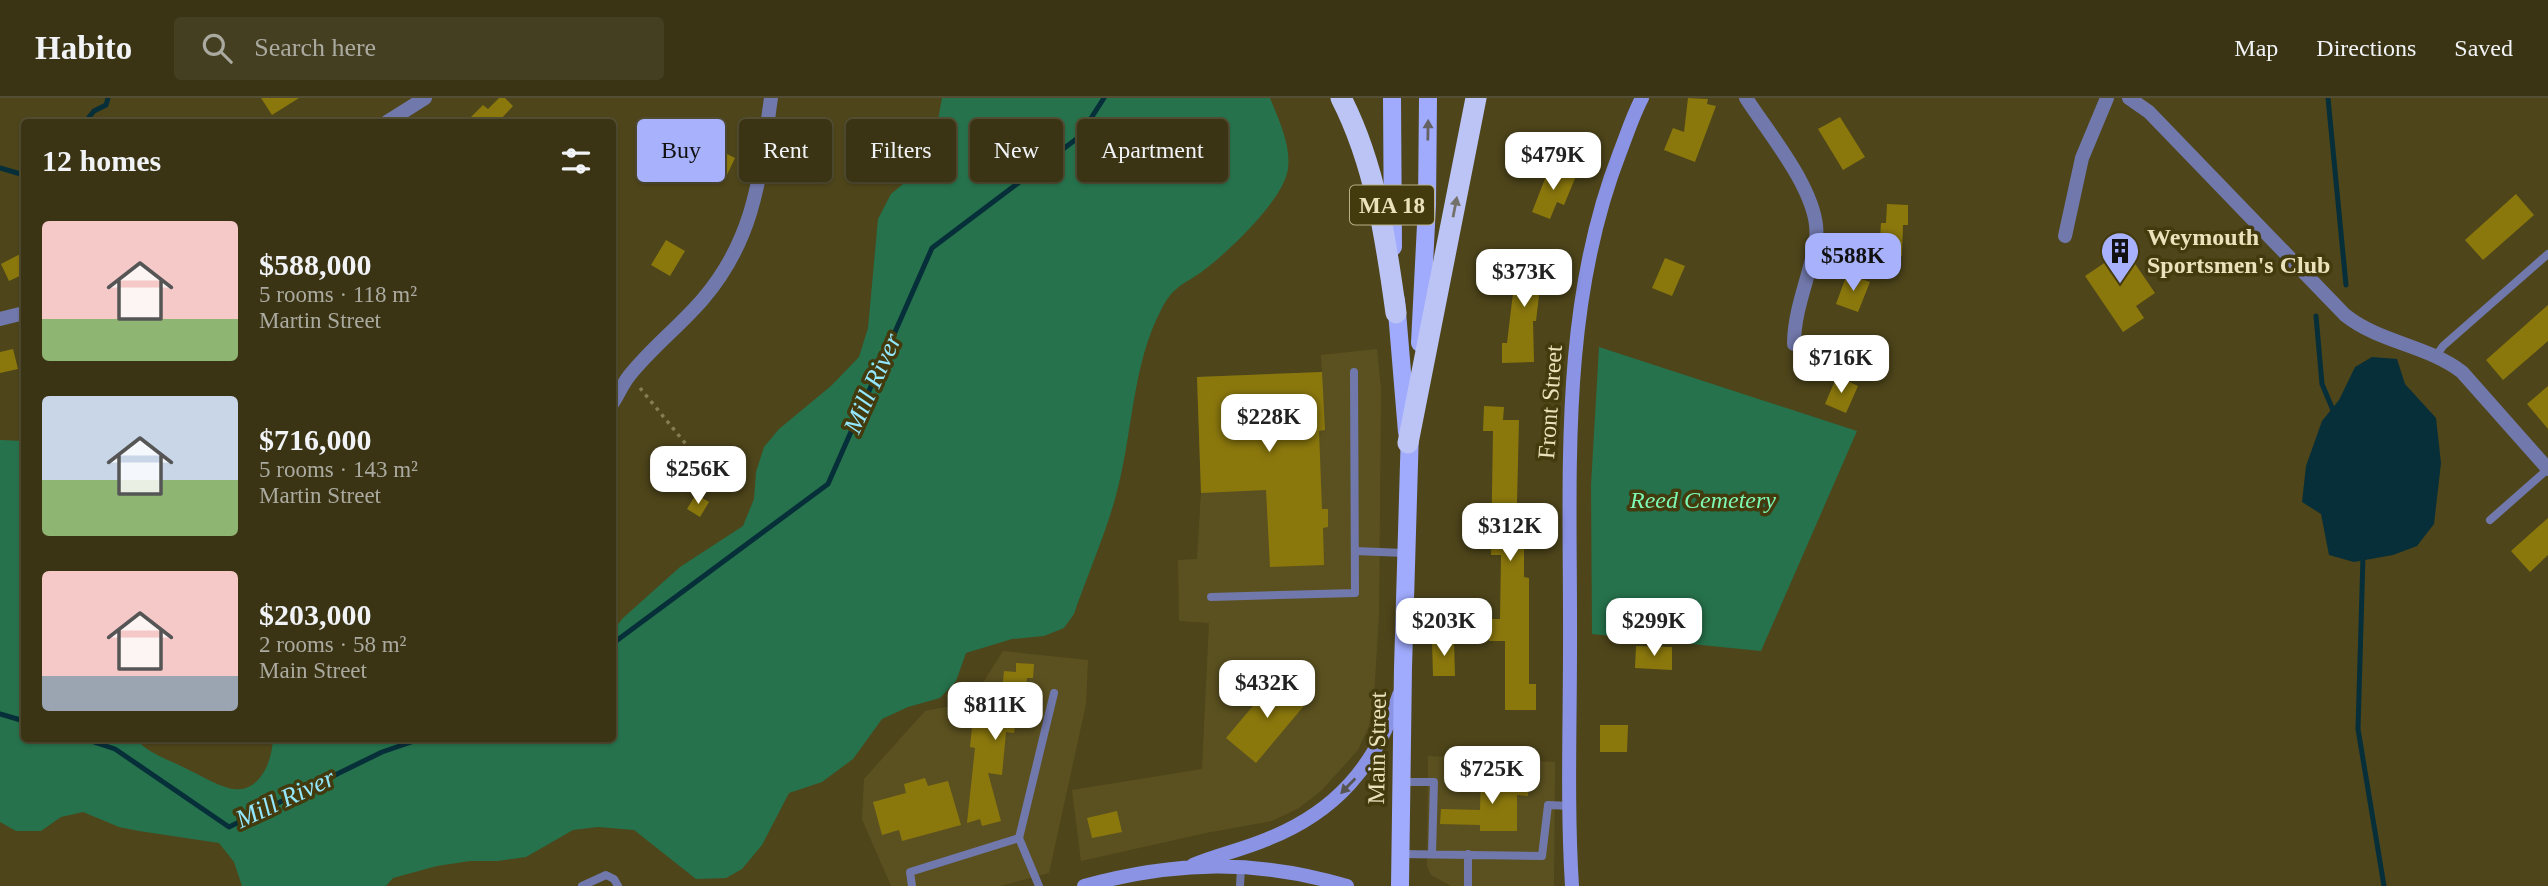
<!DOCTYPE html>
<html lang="en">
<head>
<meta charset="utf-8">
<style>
	body { margin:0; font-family:"Times New Roman",serif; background:#453f22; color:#f1f3f6; height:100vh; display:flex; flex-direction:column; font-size:26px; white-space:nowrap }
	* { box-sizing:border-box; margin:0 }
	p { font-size:23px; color:#abaaa0 }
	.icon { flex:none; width:38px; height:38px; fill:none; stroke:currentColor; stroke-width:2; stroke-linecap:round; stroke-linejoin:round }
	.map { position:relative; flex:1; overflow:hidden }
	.sheet { position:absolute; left:21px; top:21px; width:595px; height:623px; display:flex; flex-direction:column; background:#3a3414; border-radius:7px; box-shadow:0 2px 5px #0004,0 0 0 2px #544f34 }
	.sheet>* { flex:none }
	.guide { position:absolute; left:637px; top:21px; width:665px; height:63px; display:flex; gap:14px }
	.price { position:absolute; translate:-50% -60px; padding:0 16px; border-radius:14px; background:#fff; color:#222; font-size:23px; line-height:46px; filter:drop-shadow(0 2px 4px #0008) }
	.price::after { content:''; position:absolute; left:50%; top:42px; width:21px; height:16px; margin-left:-10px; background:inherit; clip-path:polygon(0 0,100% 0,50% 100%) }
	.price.on { background:#a7b1fc; color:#111 }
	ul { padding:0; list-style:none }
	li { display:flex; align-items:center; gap:21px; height:175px; padding:0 21px }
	li span { display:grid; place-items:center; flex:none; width:196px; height:140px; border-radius:7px; color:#555 }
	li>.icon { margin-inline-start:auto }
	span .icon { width:84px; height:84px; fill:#fffc; stroke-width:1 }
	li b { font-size:30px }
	h2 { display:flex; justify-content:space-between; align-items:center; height:84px; padding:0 21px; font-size:30px }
	.tag { padding:0 24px; border-radius:7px; background:#3a3414; box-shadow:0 2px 5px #0004,0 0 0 2px #544f34; font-size:24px; line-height:63px }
	.tag.on { background:#a7b1fc; color:#111 }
	header { display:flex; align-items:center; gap:42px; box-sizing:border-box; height:98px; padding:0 35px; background:#3a3414; border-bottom:2px solid #544f34 }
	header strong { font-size:33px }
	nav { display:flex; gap:38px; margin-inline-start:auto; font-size:24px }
	.search { width:490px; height:63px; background:#453f22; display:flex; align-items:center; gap:18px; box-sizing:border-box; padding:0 24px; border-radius:7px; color:#abaaa0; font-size:26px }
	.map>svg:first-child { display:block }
	.built { fill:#5b5120 }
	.green { fill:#26724c }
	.water { fill:#072f39 }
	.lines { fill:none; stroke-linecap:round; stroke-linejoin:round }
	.stream { stroke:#072f39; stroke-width:5 }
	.building { fill:#8b780d }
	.path { stroke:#867d54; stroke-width:3.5; stroke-dasharray:3.5 5; stroke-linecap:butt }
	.lane { stroke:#7178ab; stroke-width:8 }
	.street { stroke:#7178ab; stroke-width:14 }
	.secondary { stroke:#8a93e4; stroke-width:14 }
	.primary { stroke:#a0abfd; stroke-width:18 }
	.highway { stroke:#bcc4f5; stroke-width:21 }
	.oneway { fill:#646262 }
	.oneway2 { fill:#73716a }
	.oneway3 { fill:#58554e }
	.labels { text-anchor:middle; stroke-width:7; stroke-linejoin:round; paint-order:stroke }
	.shield { fill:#433a0e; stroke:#b8b087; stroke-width:2 }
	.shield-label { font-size:23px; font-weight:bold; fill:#eae2bb }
	.poi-label { font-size:24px; font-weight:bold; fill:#eae2bb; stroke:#433a0e; text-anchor:start }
	.street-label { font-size:24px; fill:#eae2bb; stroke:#433a0e }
	.park-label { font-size:24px; font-style:italic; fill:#7ef8b5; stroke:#433a0e }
	.water-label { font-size:26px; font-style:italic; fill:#93e7fe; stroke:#433a0e }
</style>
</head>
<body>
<header>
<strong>Habito</strong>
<div class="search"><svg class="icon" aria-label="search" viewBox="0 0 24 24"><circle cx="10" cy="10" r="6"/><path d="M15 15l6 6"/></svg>Search here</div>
<nav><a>Map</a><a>Directions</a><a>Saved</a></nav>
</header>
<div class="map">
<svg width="2548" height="788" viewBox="0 0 2548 788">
	<rect width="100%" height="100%" fill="#4e451a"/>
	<path class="built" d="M1377 251 1381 291 1379 517 1374 597 1369 628 1358 652 1322 692 1299 710 1272 723 1206 735 1081 763 1072 692 1202 671 1209 525 1179 523 1178 462 1197 461 1201 395 1197 279 1322 274 1321 257Z
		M1003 553 1088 562 1086 606 1049 775 1000 788H891L862 721 864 681 925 613 971 604Z
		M1428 658 1555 664 1554 788H1451L1431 777 1427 768Z"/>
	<path class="green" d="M942 0H1270C1279 22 1291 47 1288 71 1283 103 1229 153 1204 172 1184 187 1175 186 1162 210 1131 268 1133 339 1115 401 1104 440 1087 478 1074 516L1064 530 1044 538 1012 541 966 555 956 583 940 600 908 609 882 621 853 661 822 684 789 695 762 747 742 771 726 780 696 781 634 732 598 729 573 732 526 759 497 763H470L437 768 393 780 386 788H242L234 764 219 745 139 733 119 729 83 714 61 719 41 733H16L0 724V342L24 343V640L137 641C145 654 169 662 183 669 196 675 221 690 234 691 261 694 272 662 273 641L612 640 613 532 623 520 680 469 743 428 754 401 756 374 764 349 779 331 831 288 859 259 868 230 878 121 891 96 903 86 919 66 934 43Z
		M1599 249 1857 333 1761 553 1592 536 1591 387Z"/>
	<path class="water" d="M2372 259 2397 261 2405 286 2436 320 2441 365 2434 426 2417 448 2393 457 2354 464 2329 457 2321 416 2302 404 2306 368 2322 323 2339 302 2355 269Z"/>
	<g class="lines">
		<path class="stream" d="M2328 0 2346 187
			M85 24 94 13 106 7 108 0
			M0 70 24 77
			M2316 218 2322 286 2335 317
			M2363 458 2358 631 2384 788
			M612 546 828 386 932 150 1079 39 1104 0
			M0 616 24 623
			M82 640 115 651 229 729 382 654 423 640"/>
	</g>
	<path class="building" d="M261 0H299L272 17Z
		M499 0H505L513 8 500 22 503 24H466L483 7 488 11Z
		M1688 0 1708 1 1707 6 1716 8 1695 64 1664 52 1673 30 1684 34Z
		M1840 19 1865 59 1843 72 1818 31Z
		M699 42 735 60 725 81 688 62Z
		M1550 68 1576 78 1564 107 1557 104 1550 121 1532 114Z
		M2516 96 2534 117 2483 162 2465 142Z
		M1887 106 1908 107V127H1903L1902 158 1879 157 1881 125H1886Z
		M666 142 685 153 670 178 651 167Z
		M2125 151 2155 195 2136 208 2144 220 2123 234 2085 178Z
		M1518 153 1544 156 1536 223H1533L1534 264 1502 265V245H1507Z
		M24 154V176L9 183 1 166Z
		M1665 160 1685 168 1672 198 1652 190Z
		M1847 176 1870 184 1858 214 1836 206Z
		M2548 207V243L2503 282 2486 262Z
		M13 251 18 271 0 275V254Z
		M1322 274 1325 332 1319 333 1322 411H1328V429L1323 430 1324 467 1270 469 1266 392 1201 395 1197 279Z
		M1837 278 1858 288 1846 315 1825 306Z
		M2548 288V331L2527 306Z
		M1484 308 1504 309 1503 322H1519L1516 446H1524V479L1529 480V586H1536V612H1505V543H1489L1490 521H1500L1501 457H1491L1493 333H1483Z
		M696 396 709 404 700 419 687 411Z
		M2548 420V457L2530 474 2511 453Z
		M1432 543H1454L1455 578H1433Z
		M1636 548 1672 549V572L1635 570Z
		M1016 565 1034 566 1033 580H1027L1023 618H1016L1014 635 1006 634 1002 677 988 675 1001 723 982 728 980 721 967 725 975 650 970 649 972 629 980 630 981 612 990 613 992 593 1002 594 1004 573 1016 574Z
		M1278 578 1308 603 1256 665 1226 640Z
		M1600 627H1628L1627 654H1600Z
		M1481 679 1529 680 1528 698 1517 697V733H1480V727L1440 726 1441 711 1480 712Z
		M925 680 928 688 948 683 961 727 902 743 899 732 882 737 873 704 906 695 904 686Z
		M1117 713 1122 734 1092 740 1087 720Z"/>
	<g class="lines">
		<path class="path" d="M640 290 721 389"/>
		<path class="lane" d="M2436 258 2443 248 2548 156
			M2490 422 2548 371
			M1355 453 1405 455
			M1211 499 1355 495 1354 274
			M1401 684H1434L1432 756
			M1019 740 1039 788
			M1400 756 1542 758 1548 707 1571 708
			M1468 756V788
			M582 788 606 777 614 781 618 788
			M912 788 910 774 1019 740 1054 595
			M1240 788 1241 768"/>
		<path class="street" d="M1746 0C1769 36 1822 98 1816 141 1811 176 1794 210 1794 246
			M2129 0 2149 14 2345 217C2380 245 2427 247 2462 274L2548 371
			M387 24 425 0
			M2065 138 2082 60 2107 0
			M0 221 24 215
			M612 306C618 297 622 287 629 278 651 250 680 228 703 201 756 139 760 76 771 0"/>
		<path class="secondary" d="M1193 767C1217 757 1241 752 1265 742 1335 715 1376 668 1399 597
			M1084 788C1175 763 1257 761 1347 788
			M1572 788C1567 709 1570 629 1570 550 1571 383 1558 213 1620 54 1627 36 1633 17 1642 0"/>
		<path class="primary" d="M1392 0 1393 149
			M1396 202 1407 334
			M1420 245 1427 107 1428 0
			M1400 788 1403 570 1410 332"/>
		<path class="highway" d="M1341 0C1375 66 1386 142 1396 215
			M1408 345 1476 0"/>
	</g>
	<defs><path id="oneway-solid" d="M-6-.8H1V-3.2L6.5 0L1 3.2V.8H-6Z" transform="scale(1.75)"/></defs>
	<use class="oneway" href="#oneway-solid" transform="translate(1428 32) rotate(-89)"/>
	<use class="oneway2" href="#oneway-solid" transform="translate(1455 109) rotate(-79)"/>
	<use class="oneway3" href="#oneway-solid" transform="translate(1348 688) rotate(134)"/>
	<defs>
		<symbol id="building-pin" viewBox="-11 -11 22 30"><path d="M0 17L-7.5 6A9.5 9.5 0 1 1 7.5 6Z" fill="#a7b1fc" stroke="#433a0e"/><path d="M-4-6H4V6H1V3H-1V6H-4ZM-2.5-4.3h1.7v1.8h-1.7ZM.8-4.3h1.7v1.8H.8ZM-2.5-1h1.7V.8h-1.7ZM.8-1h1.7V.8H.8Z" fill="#111"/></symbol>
	</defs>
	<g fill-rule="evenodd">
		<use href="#building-pin" x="2098" y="131" width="44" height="60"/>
	</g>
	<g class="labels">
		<rect class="shield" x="1350" y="87.5" width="84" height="39" rx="5"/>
		<g class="shield-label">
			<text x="1392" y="115">MA 18</text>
		</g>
		<g class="poi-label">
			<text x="2147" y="147">Weymouth<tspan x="2147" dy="28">Sportsmen's Club</tspan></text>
		</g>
		<g class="street-label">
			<text transform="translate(1550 304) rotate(-86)" y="8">Front Street</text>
			<text transform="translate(1377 650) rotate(-89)" y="8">Main Street</text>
		</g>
		<g class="park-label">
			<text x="1703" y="410">Reed Cemetery</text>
		</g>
		<g class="water-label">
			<text transform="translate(872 285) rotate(-66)" y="9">Mill River</text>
			<text transform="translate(285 700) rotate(-25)" y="9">Mill River</text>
		</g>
	</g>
</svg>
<b class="price" style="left:1553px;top:94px">$479K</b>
<b class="price on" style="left:1853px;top:195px">$588K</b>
<b class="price" style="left:1524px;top:211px">$373K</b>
<b class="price" style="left:1841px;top:297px">$716K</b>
<b class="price" style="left:1269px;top:356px">$228K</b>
<b class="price" style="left:698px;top:408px">$256K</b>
<b class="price" style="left:1510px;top:465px">$312K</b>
<b class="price" style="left:1444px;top:560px">$203K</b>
<b class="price" style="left:1654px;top:560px">$299K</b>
<b class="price" style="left:1267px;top:622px">$432K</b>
<b class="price" style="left:995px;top:644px">$811K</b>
<b class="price" style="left:1492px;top:708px">$725K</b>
<div class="guide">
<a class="tag on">Buy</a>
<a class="tag">Rent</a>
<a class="tag">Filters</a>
<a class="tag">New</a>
<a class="tag">Apartment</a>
</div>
<section class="sheet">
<h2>12 homes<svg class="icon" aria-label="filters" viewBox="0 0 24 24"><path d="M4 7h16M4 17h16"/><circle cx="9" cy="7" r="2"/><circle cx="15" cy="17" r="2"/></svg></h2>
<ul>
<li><span style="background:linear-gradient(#f6c9c9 70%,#8fb573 0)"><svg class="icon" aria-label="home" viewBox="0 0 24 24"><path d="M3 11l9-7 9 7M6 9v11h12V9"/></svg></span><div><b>$588,000</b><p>5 rooms · 118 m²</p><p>Martin Street</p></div></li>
<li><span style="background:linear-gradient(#c9d6e8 60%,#8fb573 0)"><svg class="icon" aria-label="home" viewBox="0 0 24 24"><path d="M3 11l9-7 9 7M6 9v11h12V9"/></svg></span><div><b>$716,000</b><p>5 rooms · 143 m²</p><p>Martin Street</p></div></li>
<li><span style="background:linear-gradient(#f6c9c9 75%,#9aa5b1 0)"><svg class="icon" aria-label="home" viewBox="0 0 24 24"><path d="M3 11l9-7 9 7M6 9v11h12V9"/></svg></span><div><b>$203,000</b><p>2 rooms · 58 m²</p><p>Main Street</p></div></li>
</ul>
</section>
</div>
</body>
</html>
